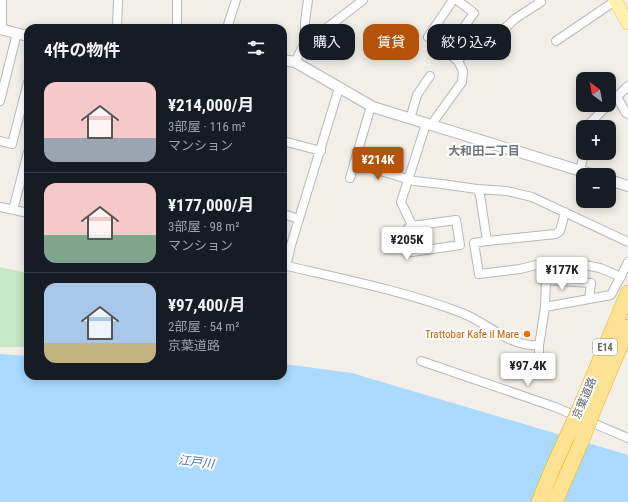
<!DOCTYPE html>
<html lang="ja">
<head>
<meta charset="utf-8">
<style>
	body { margin:0; font-family:"Roboto Condensed","Noto Sans JP",sans-serif; background:#242831; color:#f1f3f6; height:100vh; display:flex; flex-direction:column; font-size:15px; white-space:nowrap }
	* { box-sizing:border-box; margin:0 }
	p { font-size:13px; color:#9ea1a6 }
	.icon { flex:none; width:22px; height:22px; fill:none; stroke:currentColor; stroke-width:2; stroke-linecap:round; stroke-linejoin:round }
	.map { position:relative; flex:1; overflow:hidden }
	.details { position:absolute; left:24px; top:24px; width:263px; height:356px; display:flex; flex-direction:column; background:#171b24; border-radius:12px; box-shadow:0 2px 10px #0003 }
	.details>* { flex:none }
	.top-card { position:absolute; left:299px; top:24px; width:269px; height:36px; display:flex; gap:8px }
	.needle { width:26px; rotate:328deg }
	.tools { position:absolute; left:576px; top:72px; display:grid; gap:8px }
	.tools a { display:grid; place-items:center; width:40px; height:40px; border-radius:8px; background:#171b24; box-shadow:0 2px 10px #0003; font-size:20px }
	.price { position:absolute; translate:-50% -34px; padding:0 9px; border-radius:4px; background:#fff; color:#222; font-size:13px; line-height:26px; filter:drop-shadow(0 1px 2px #0008) }
	.price::after { content:''; position:absolute; left:50%; top:24px; width:12px; height:9px; margin-left:-6px; background:inherit; clip-path:polygon(0 0,100% 0,50% 100%) }
	.price.on { background:#b45309; color:#fff }
	ul { padding:0; list-style:none }
	li { display:flex; align-items:center; gap:12px; height:100px; padding:0 20px }
	li+li { border-top:1px solid #363941 }
	li span { display:grid; place-items:center; flex:none; width:112px; height:80px; border-radius:12px; color:#555 }
	li>.icon { margin-inline-start:auto }
	span .icon { width:48px; height:48px; fill:#fffc; stroke-width:1 }
	li b { font-size:17px }
	h2 { display:flex; justify-content:space-between; align-items:center; height:48px; padding:0 20px; font-size:17px }
	.pill { padding:0 14px; border-radius:12px; background:#171b24; box-shadow:0 2px 10px #0003; font-size:14px; line-height:36px }
	.pill.on { background:#b45309; color:#fff }
	.map>svg:first-child { display:block }
	.green { fill:#c5e8c5 }
	.water { fill:#aadaff }
	.lines { fill:none; stroke-linecap:round; stroke-linejoin:round }
	.minor-casing { stroke:#b5b8bc; stroke-width:10 }
	.tertiary-casing { stroke:#b5b8bc; stroke-width:12 }
	.primary-casing { stroke:#f2c960; stroke-width:14 }
	.motorway-casing { stroke:#f9ab00; stroke-width:16 }
	.minor { stroke:#fff; stroke-width:8 }
	.tertiary { stroke:#fff; stroke-width:10 }
	.primary { stroke:#fff2af; stroke-width:13 }
	.motorway { stroke:#fde293; stroke-width:15 }
	.motorway-bridge-casing { stroke:#f9ab00; stroke-width:16; stroke-linecap:butt }
	.motorway-bridge { stroke:#fde293; stroke-width:15 }
	.food-dot { fill:#e8710a; stroke:#fff; stroke-width:1.5 }
	.labels { text-anchor:middle; stroke-width:4; stroke-linejoin:round; paint-order:stroke }
	.shield { fill:#fff; stroke:#8f9295; stroke-width:1 }
	.shield-label { font-size:10px; font-weight:bold; fill:#5f6368 }
	.food-label { font-size:11px; fill:#c56008; stroke:#fff; text-anchor:end }
	.street-label { font-size:11px; fill:#5f6368; stroke:#fff }
	.neighbourhood-label { font-size:12px; font-weight:bold; fill:#70757a; stroke:#fff }
	.water-label { font-size:12px; font-style:italic; fill:#4174aa; stroke:#fff }
</style>
</head>
<body>
<div class="map">
<svg width="628" height="502" viewBox="0 0 628 502">
	<rect width="100%" height="100%" fill="#f1efe8"/>
	<path class="green" d="M0 267 28 273V347H0Z"/>
	<path class="water" d="M0 354 28 356V376H283V364L352 373 628 455V502H0Z"/>
	<g class="lines">
		<defs>
			<path id="minor" d="M2 0V30
				M117 28 118 0
				M177 28V0
				M227 28 236 0
				M556 41 615 1
				M305 42 310 41 363 0
				M446 52 474 13 457 0
				M458 61 480 30 493 39 516 18 541 2 539 0
				M295 62 305 42V21L308 0
				M617 97 626 113 628 114
				M0 101 17 33
				M609 104 628 86
				M410 119 417 95 430 76
				M431 125 462 82 463 71 458 61 428 37 453 0
				M586 127 608 105
				M0 141 12 144 28 82
				M283 141 321 151
				M354 163 414 181 442 184 477 189 480 195 487 241 556 234 560 231 565 212
				M580 171 584 153
				M350 178 371 106
				M477 189 507 191 532 197 628 242
				M0 207 28 213
				M13 210 28 152
				M283 214 299 219
				M412 226 456 220 460 245 412 252 408 228 412 226 411 223 401 202 426 124
				M487 241 474 243 479 274 520 269 544 263H558L585 265 600 268 621 277
				M287 263 291 245 339 88
				M283 265C343 279 404 291 462 313 483 321 501 339 524 344 529 345 534 345 539 346L545 307 611 295 628 262
				M545 307 546 280 591 283 589 299
				M421 361 555 407 628 438
				M536 365 539 356V346"/>
			<path id="tertiary" d="M0 29 28 36
				M283 60 295 62 373 107 594 175
				M609 180 628 186"/>
			<path id="primary" d="M615 0 628 23"/>
			<path id="motorway" d="M583 401 628 293
				M595 406 628 327
				M539 502 551 472
				M555 502 582 440"/>
		</defs>
		<use href="#minor" class="minor-casing"/>
		<use href="#tertiary" class="tertiary-casing"/>
		<use href="#primary" class="primary-casing"/>
		<use href="#motorway" class="motorway-casing"/>
		<use href="#minor" class="minor"/>
		<use href="#tertiary" class="tertiary"/>
		<use href="#primary" class="primary"/>
		<use href="#motorway" class="motorway"/>
		<defs>
			<path id="motorway-bridge" d="M582 440 595 406
				M551 472 583 401"/>
		</defs>
		<use href="#motorway-bridge" class="motorway-bridge-casing"/>
		<use href="#motorway-bridge" class="motorway-bridge"/>
	</g>
	<circle class="food-dot" cx="527" cy="334" r="4"/>
	<g class="labels">
		<rect class="shield" x="593" y="339" width="24" height="16" rx="3"/>
		<g class="shield-label">
			<text x="605" y="351">E14</text>
		</g>
		<g class="food-label">
			<text x="519" y="338">Trattobar Kafe il Mare</text>
		</g>
		<g class="street-label">
			<text transform="translate(584 398) rotate(-67)" y="4">京葉道路</text>
		</g>
		<g class="neighbourhood-label">
			<text x="484" y="155">大和田二丁目</text>
		</g>
		<g class="water-label">
			<text transform="translate(196 462) rotate(7)" y="4">江戸川</text>
		</g>
	</g>
</svg>
<div class="tools">
<a><svg class="needle" viewBox="-14 -14 28 28"><path d="M0-13l5 13h-10z" fill="#e53935"/><path d="M0 13l5-13h-10z" fill="#9ea1a6"/></svg></a>
<a>+</a>
<a>−</a>
</div>
<b class="price on" style="left:378px;top:181px">¥214K</b>
<b class="price" style="left:407px;top:261px">¥205K</b>
<b class="price" style="left:562px;top:291px">¥177K</b>
<b class="price" style="left:528px;top:387px">¥97.4K</b>
<div class="top-card">
<a class="pill">購入</a>
<a class="pill on">賃貸</a>
<a class="pill">絞り込み</a>
</div>
<section class="details">
<h2>4件の物件<svg class="icon" aria-label="filters" viewBox="0 0 24 24"><path d="M4 7h16M4 17h16"/><circle cx="9" cy="7" r="2"/><circle cx="15" cy="17" r="2"/></svg></h2>
<ul>
<li><span style="background:linear-gradient(#f6c9c9 70%,#9aa5b1 0)"><svg class="icon" aria-label="home" viewBox="0 0 24 24"><path d="M3 11l9-7 9 7M6 9v11h12V9"/></svg></span><div><b>¥214,000/月</b><p>3部屋 · 116 m²</p><p>マンション</p></div></li>
<li><span style="background:linear-gradient(#f6c9c9 65%,#7fa58c 0)"><svg class="icon" aria-label="home" viewBox="0 0 24 24"><path d="M3 11l9-7 9 7M6 9v11h12V9"/></svg></span><div><b>¥177,000/月</b><p>3部屋 · 98 m²</p><p>マンション</p></div></li>
<li><span style="background:linear-gradient(#a9c7e8 75%,#c2b280 0)"><svg class="icon" aria-label="home" viewBox="0 0 24 24"><path d="M3 11l9-7 9 7M6 9v11h12V9"/></svg></span><div><b>¥97,400/月</b><p>2部屋 · 54 m²</p><p>京葉道路</p></div></li>
</ul>
</section>
</div>
</body>
</html>
